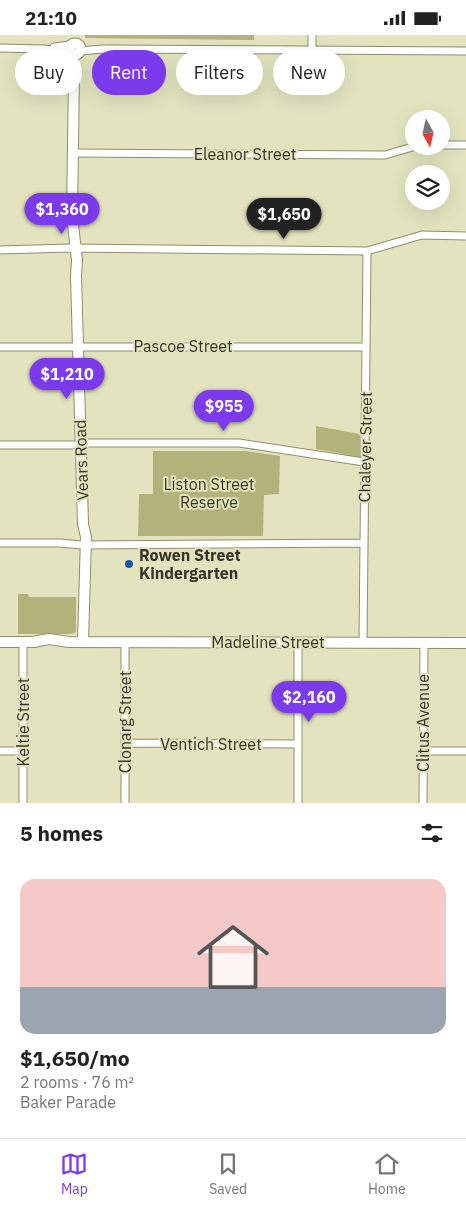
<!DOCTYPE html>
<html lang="en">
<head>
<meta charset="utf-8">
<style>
	body { margin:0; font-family:"IBM Plex Sans",sans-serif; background:#f2f2f2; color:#222; height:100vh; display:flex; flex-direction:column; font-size:19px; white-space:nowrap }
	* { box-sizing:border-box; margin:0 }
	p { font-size:16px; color:#767676 }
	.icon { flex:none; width:28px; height:28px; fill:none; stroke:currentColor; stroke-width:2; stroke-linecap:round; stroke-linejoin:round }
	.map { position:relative; height:768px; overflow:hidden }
	.sheet { display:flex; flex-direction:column; background:#fff; flex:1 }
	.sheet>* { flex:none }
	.banner { position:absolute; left:15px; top:15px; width:436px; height:45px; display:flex; gap:10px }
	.needle { width:32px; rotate:172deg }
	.buttons { position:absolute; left:405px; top:75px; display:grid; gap:10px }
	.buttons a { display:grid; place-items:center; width:45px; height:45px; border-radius:50%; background:#fff; box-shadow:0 5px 20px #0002; font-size:25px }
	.price { position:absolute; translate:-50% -42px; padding:0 11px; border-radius:18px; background:#7c3aed; color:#fff; font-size:16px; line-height:32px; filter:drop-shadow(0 1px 2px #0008) }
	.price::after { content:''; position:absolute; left:50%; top:30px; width:15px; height:11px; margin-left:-8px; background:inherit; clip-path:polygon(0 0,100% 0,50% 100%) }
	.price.active { background:#222; color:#fff }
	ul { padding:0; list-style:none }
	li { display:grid; align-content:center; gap:10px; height:265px; padding:0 20px }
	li+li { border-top:1px solid #e0e0e0 }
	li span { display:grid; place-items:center; height:155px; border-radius:15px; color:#555 }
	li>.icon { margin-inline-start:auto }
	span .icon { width:90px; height:90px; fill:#fffc; stroke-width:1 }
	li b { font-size:21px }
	h2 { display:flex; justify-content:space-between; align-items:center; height:60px; padding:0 20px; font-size:21px }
	.pill { padding:0 18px; border-radius:22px; background:#fff; box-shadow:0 5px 20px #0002; font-size:18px; line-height:45px }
	.pill.active { background:#7c3aed; color:#fff }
	.status { display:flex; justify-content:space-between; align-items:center; height:35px; padding:0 25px; background:#fff; direction:ltr }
	.status svg { height:14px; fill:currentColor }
	.tabs { display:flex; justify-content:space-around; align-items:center; height:70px; border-top:1px solid #e0e0e0; background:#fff; font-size:14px; color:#767676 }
	.tabs a { display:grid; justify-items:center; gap:2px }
	.tabs .active { color:#7c3aed }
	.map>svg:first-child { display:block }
	.green { fill:#b2b27a }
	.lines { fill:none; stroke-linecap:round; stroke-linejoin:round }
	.street-casing { stroke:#8e8e6c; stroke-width:9 }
	.secondary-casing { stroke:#8e8e6c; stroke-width:12 }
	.street { stroke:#fff; stroke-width:7 }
	.secondary { stroke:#fff; stroke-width:10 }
	.poi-dot { fill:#1d56a8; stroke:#e3e4bf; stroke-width:2 }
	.labels { text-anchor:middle; stroke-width:4; stroke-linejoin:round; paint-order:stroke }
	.street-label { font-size:16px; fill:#343426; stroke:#e3e4bf }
	.park-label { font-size:16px; fill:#3a3917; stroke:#e3e4bf }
	.poi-label { font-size:16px; font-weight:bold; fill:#343426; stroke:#e3e4bf; text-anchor:start }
</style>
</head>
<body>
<div class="status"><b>21:10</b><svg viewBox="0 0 49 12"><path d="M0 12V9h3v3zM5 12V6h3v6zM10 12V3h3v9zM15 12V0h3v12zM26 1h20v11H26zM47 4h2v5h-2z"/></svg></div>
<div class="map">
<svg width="466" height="768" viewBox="0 0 466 768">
	<rect width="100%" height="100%" fill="#e3e4bf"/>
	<path class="green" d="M85 0H254V5L85 3Z
		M316 391 360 399V422L316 414Z
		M153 416H245L280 421 279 459 264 460 263 501H138L139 459H153Z
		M18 559H28L29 562H76V597L71 599H18Z"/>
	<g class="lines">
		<defs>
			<path id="street" d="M54 12 70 10
				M0 13 44 14 70 17
				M312 15V0
				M80 16 103 14 466 16
				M441 110H466
				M73 118 385 120 416 111
				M0 215 70 213 367 216 422 200 466 201
				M0 312H366
				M81 408H239L364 427
				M0 410H81
				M0 508H62
				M59 508 82 510 364 508
				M363 607 367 216
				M125 708 298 709
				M0 716H23
				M423 716H466
				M23 768V607
				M125 768V607
				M298 768V607
				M423 768 424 608"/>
			<path id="secondary" d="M69.5 14a5.5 5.5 0 1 1 11 0a5.5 5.5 0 1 1-11 0Z
				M72 18 74 38 72 181 77 225 76 241 83 489 86 502 83 607
				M0 607H36
				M32 607 49 604 69 607 466 608"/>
		</defs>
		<use href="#street" class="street-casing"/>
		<use href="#secondary" class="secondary-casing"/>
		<use href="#street" class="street"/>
		<use href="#secondary" class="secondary"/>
	</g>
	<circle class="poi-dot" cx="129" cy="529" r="5"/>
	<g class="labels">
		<g class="street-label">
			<text x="245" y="125">Eleanor Street</text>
			<text x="183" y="317">Pascoe Street</text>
			<text transform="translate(365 412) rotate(-89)" y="6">Chaleyer Street</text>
			<text transform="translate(81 425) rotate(-92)" y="6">Vears Road</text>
			<text x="268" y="613">Madeline Street</text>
			<text transform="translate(23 687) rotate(-90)" y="6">Keltie Street</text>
			<text transform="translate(125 687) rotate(-90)" y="6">Clonarg Street</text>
			<text transform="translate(423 688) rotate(-90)" y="6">Clitus Avenue</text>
			<text x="211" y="715">Ventich Street</text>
		</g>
		<g class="park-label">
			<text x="209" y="455">Liston Street<tspan x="209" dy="18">Reserve</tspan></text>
		</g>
		<g class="poi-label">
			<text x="139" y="526">Rowen Street<tspan x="139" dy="18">Kindergarten</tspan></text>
		</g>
	</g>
</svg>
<div class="buttons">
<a><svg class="needle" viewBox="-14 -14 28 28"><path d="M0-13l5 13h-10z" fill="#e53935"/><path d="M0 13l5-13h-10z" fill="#767676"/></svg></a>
<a><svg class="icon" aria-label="layers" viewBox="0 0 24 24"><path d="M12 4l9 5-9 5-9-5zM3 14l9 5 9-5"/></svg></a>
</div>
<b class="price" style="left:62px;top:200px">$1,360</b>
<b class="price active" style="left:284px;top:205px">$1,650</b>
<b class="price" style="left:67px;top:365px">$1,210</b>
<b class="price" style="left:224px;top:397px">$955</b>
<b class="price" style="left:309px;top:688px">$2,160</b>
<div class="banner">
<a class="pill">Buy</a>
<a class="pill active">Rent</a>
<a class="pill">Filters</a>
<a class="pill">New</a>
</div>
</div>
<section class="sheet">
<h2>5 homes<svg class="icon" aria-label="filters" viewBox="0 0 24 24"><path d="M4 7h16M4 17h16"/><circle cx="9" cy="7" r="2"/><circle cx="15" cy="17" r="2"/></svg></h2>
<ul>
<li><span style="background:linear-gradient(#f6c9c9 70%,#9aa5b1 0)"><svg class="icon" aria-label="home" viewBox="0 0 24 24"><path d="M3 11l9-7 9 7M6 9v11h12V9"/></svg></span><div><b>$1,650/mo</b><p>2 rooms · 76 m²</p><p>Baker Parade</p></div></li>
</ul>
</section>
<nav class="tabs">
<a class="active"><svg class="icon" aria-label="map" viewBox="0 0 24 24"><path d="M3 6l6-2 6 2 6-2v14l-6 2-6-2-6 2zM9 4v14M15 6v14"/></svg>Map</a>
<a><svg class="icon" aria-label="saved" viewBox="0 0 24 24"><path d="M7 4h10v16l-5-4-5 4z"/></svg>Saved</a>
<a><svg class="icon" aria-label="home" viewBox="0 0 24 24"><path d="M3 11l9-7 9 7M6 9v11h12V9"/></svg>Home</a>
</nav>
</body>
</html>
